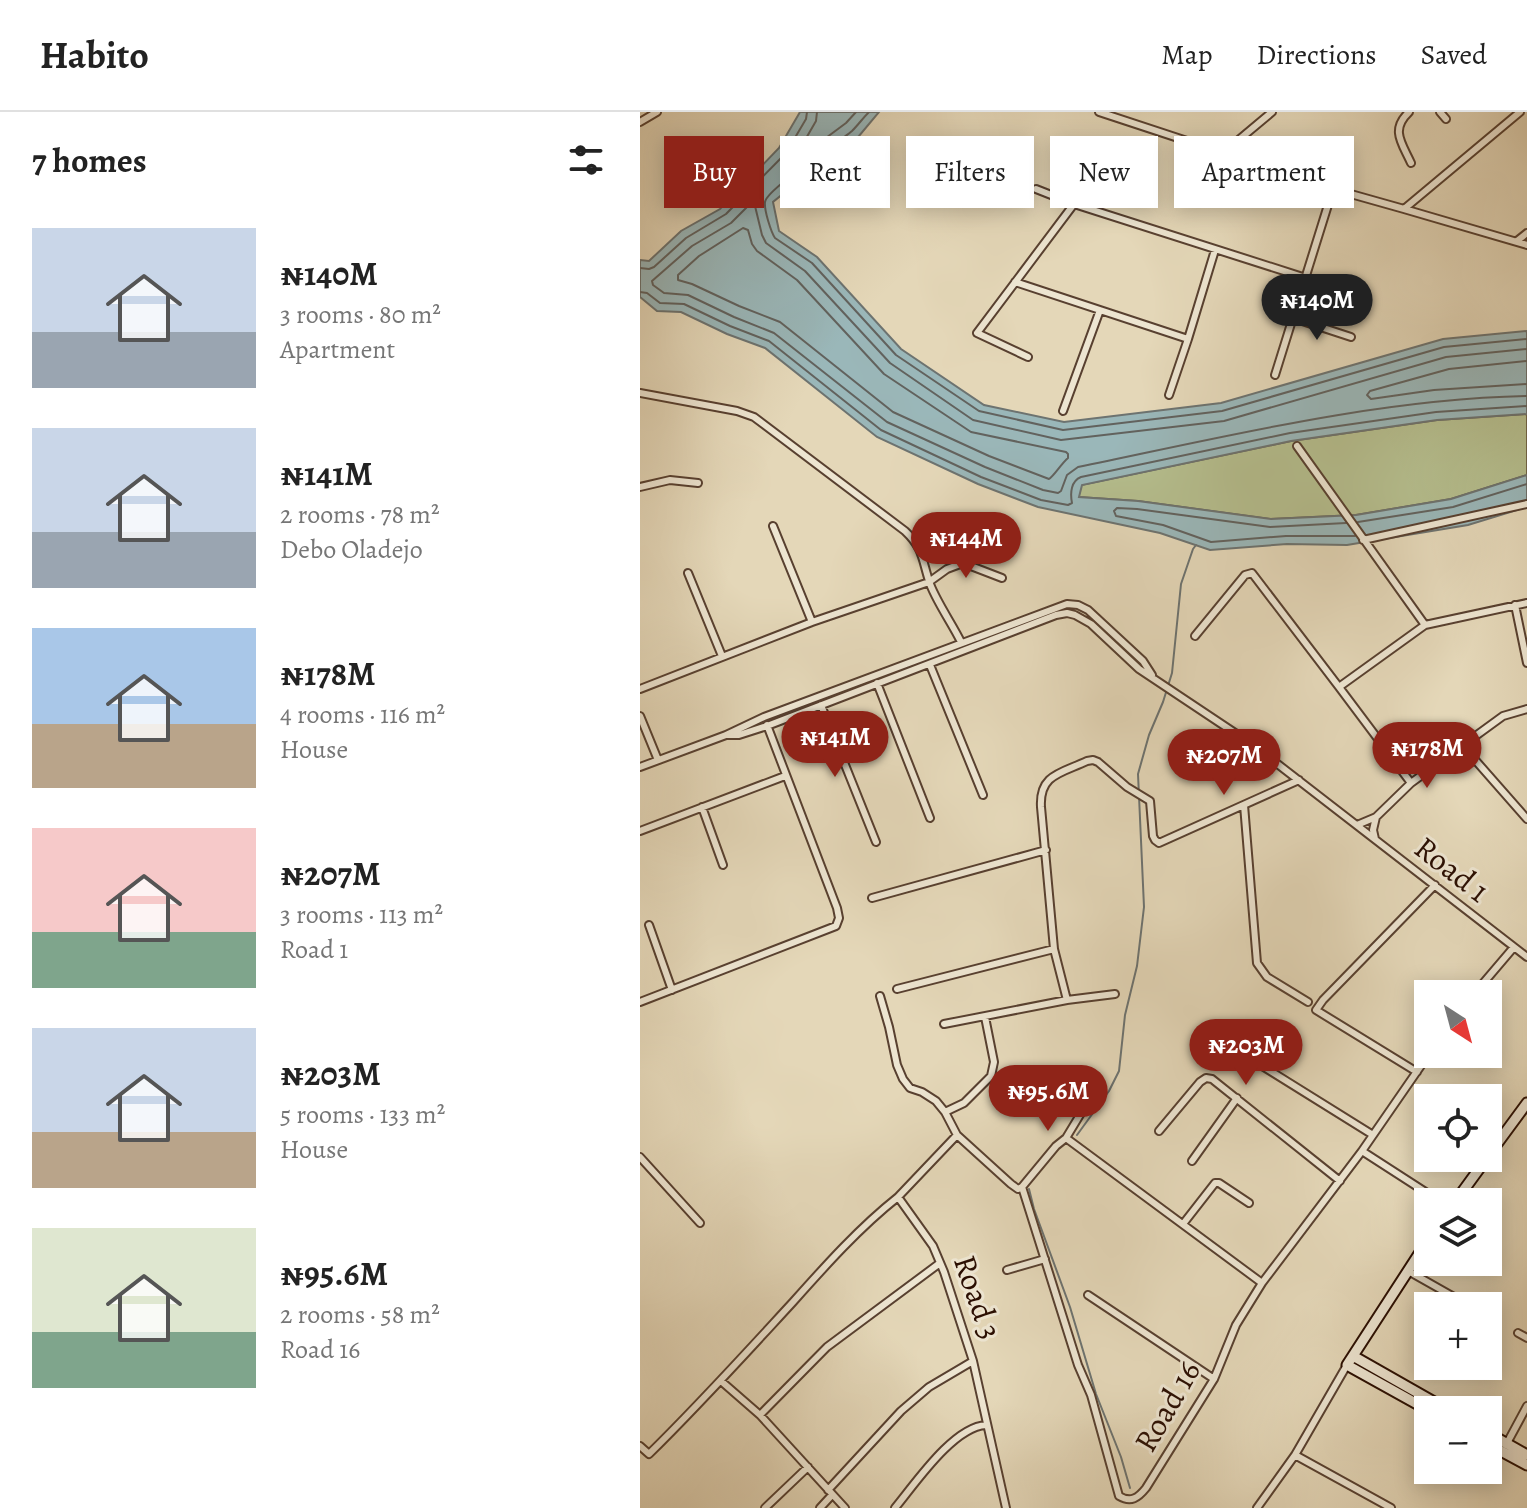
<!DOCTYPE html>
<html lang="en">
<head>
<meta charset="utf-8">
<style>
	body { margin:0; font-family:Alegreya,serif; background:#f2f2f2; color:#222; height:100vh; display:flex; flex-direction:column; font-size:30px; white-space:nowrap }
	* { box-sizing:border-box; margin:0 }
	p { font-size:26px; color:#767676 }
	.icon { flex:none; width:44px; height:44px; fill:none; stroke:currentColor; stroke-width:2; stroke-linecap:round; stroke-linejoin:round }
	.map { position:relative; flex:1; overflow:hidden }
	.side { display:flex; flex-direction:column; background:#fff; width:640px }
	.side>* { flex:none }
	.banner { position:absolute; left:24px; top:24px; width:742px; height:72px; display:flex; gap:16px }
	.needle { width:52px; rotate:144deg }
	.fabs { position:absolute; left:774px; top:868px; display:grid; gap:16px }
	.fabs a { display:grid; place-items:center; width:88px; height:88px; border-radius:0px; background:#fff; box-shadow:0 4px 20px #0003; font-size:40px }
	.price { position:absolute; translate:-50% -68px; padding:0 18px; border-radius:28px; background:#8f2418; color:#fff; font-size:26px; line-height:52px; filter:drop-shadow(0 2px 4px #0008) }
	.price::after { content:''; position:absolute; left:50%; top:48px; width:24px; height:18px; margin-left:-12px; background:inherit; clip-path:polygon(0 0,100% 0,50% 100%) }
	.price.on { background:#222; color:#fff }
	ul { padding:0; list-style:none }
	li { display:flex; align-items:center; gap:24px; height:200px; padding:0 32px }
	li span { display:grid; place-items:center; flex:none; width:224px; height:160px; border-radius:0px; color:#555 }
	li>.icon { margin-inline-start:auto }
	span .icon { width:96px; height:96px; fill:#fffc; stroke-width:1 }
	li b { font-size:34px }
	h2 { display:flex; justify-content:space-between; align-items:center; height:96px; padding:0 32px; font-size:34px }
	.chip { padding:0 28px; border-radius:0px; background:#fff; box-shadow:0 4px 20px #0003; font-size:28px; line-height:72px }
	.chip.on { background:#8f2418; color:#fff }
	header { display:flex; align-items:center; gap:48px; box-sizing:border-box; height:112px; padding:0 40px; background:#fff; border-bottom:2px solid #e0e0e0 }
	header strong { font-size:38px }
	nav { display:flex; gap:44px; margin-inline-start:auto; font-size:28px }
	main { display:flex; flex:1; min-height:0 }
	.map>svg:first-child { display:block }
	.green { fill:#b5be8e; stroke:#706648; stroke-width:2 }
	.water { fill:#9ab7b9; stroke:#6d7370; stroke-width:2 }
	.lines { fill:none; stroke-linecap:round; stroke-linejoin:round }
	.shore { stroke:#62625e; stroke-width:2 }
	.stream { stroke:#6d7370; stroke-width:2 }
	.street-casing { stroke:#584030; stroke-width:10 }
	.secondary-casing { stroke:#2a0e02; stroke-width:13 }
	.street { stroke:#ede5d1; stroke-width:6 }
	.secondary { stroke:#ede5d1; stroke-width:9 }
	.labels { text-anchor:middle; stroke-width:6; stroke-linejoin:round; paint-order:stroke }
	.street-label { font-size:32px; fill:#2a0e02; stroke:#ede5d1 }
</style>
</head>
<body>
<header>
<strong>Habito</strong>
<nav><a>Map</a><a>Directions</a><a>Saved</a></nav>
</header>
<main>
<section class="side">
<h2>7 homes<svg class="icon" aria-label="filters" viewBox="0 0 24 24"><path d="M4 7h16M4 17h16"/><circle cx="9" cy="7" r="2"/><circle cx="15" cy="17" r="2"/></svg></h2>
<ul>
<li><span style="background:linear-gradient(#c9d6e8 65%,#9aa5b1 0)"><svg class="icon" aria-label="home" viewBox="0 0 24 24"><path d="M3 11l9-7 9 7M6 9v11h12V9"/></svg></span><div><b>₦140M</b><p>3 rooms · 80 m²</p><p>Apartment</p></div></li>
<li><span style="background:linear-gradient(#c9d6e8 65%,#9aa5b1 0)"><svg class="icon" aria-label="home" viewBox="0 0 24 24"><path d="M3 11l9-7 9 7M6 9v11h12V9"/></svg></span><div><b>₦141M</b><p>2 rooms · 78 m²</p><p>Debo Oladejo</p></div></li>
<li><span style="background:linear-gradient(#a9c7e8 60%,#b9a48a 0)"><svg class="icon" aria-label="home" viewBox="0 0 24 24"><path d="M3 11l9-7 9 7M6 9v11h12V9"/></svg></span><div><b>₦178M</b><p>4 rooms · 116 m²</p><p>House</p></div></li>
<li><span style="background:linear-gradient(#f6c9c9 65%,#7fa58c 0)"><svg class="icon" aria-label="home" viewBox="0 0 24 24"><path d="M3 11l9-7 9 7M6 9v11h12V9"/></svg></span><div><b>₦207M</b><p>3 rooms · 113 m²</p><p>Road 1</p></div></li>
<li><span style="background:linear-gradient(#c9d6e8 65%,#b9a48a 0)"><svg class="icon" aria-label="home" viewBox="0 0 24 24"><path d="M3 11l9-7 9 7M6 9v11h12V9"/></svg></span><div><b>₦203M</b><p>5 rooms · 133 m²</p><p>House</p></div></li>
<li><span style="background:linear-gradient(#dfe7d0 65%,#7fa58c 0)"><svg class="icon" aria-label="home" viewBox="0 0 24 24"><path d="M3 11l9-7 9 7M6 9v11h12V9"/></svg></span><div><b>₦95.6M</b><p>2 rooms · 58 m²</p><p>Road 16</p></div></li>
</ul>
</section>
<div class="map">
<svg width="887" height="1396" viewBox="0 0 887 1396">
	<rect width="100%" height="100%" fill="#e4d7b8"/>
	<filter id="stains"><feTurbulence type="fractalNoise" baseFrequency=".0025" numOctaves="4"/><feColorMatrix values="0 0 0 0 .2 0 0 0 0 .09 0 0 0 0 .02 0 0 0 .5 -.17"/></filter>
	<radialGradient id="worn" r=".72"><stop offset=".6" stop-color="#630" stop-opacity="0"/><stop offset="1" stop-color="#630" stop-opacity=".3"/></radialGradient>
	<path class="green" d="M887 302V363L811 387 716 403 630 407 498 389 438 385 441 373 651 329 797 308Z"/>
	<path class="water" d="M160 0H239L219 24 165 64 133 90 139 119 177 145 261 237 344 293 424 310 581 291 803 227 887 219V302L797 308 651 329 442 373 439 385 498 389 631 407 716 403 811 387 887 363V395L828 413 707 433 647 432 570 438 520 421 398 395 338 372 237 325 125 236 87 222 41 200 17 199 0 185V148L9 149 41 119 80 97 139 36Z"/>
	<g class="lines">
		<path class="shore" d="M177 0 176 9 161 35 163 41 167 40 206 11 216 0
			M229 0C223 6 218 13 212 19 198 31 127 77 125 90 124 98 131 120 135 126L172 151 256 243 339 299 423 318 582 299 804 235 887 227
			M103 116 108 118 112 132 117 139 157 168 244 262 331 320 426 340 428 342V346C421 352 414 364 409 367L349 344 253 300 140 210 99 194 52 172 38 168V163L59 144Z
			M0 156 9 157 14 155 46 126 86 102 146 41 166 7 167 0
			M0 180 7 181 20 191 44 192 90 214 129 229 241 318 341 365 401 388 428 393 432 391C430 381 431 369 441 365L650 321 796 300 887 294
			M887 237 806 245 584 309 421 328 333 308 250 251 165 159 126 131 122 123 115 94 113 92 109 93 91 111 52 134 12 169 13 173 24 181 48 183 94 205 134 221 247 310 345 355 403 378 418 381 421 379 427 363 438 355C584 325 737 287 887 284
			M887 249 809 257 730 279 727 283 731 287 794 278 887 272
			M718 410 813 395 887 372
			M706 411 630 415 497 397 477 396 474 399 476 404 523 413 571 430 646 424H715"/>
		<path class="stream" d="M437 1023 469 979 479 959 485 903 497 854 504 795 498 662 509 623 523 590 532 561 541 472 553 437 556 433
			M389 1077 394 1097 430 1195 456 1282 481 1345 490 1376"/>
		<defs>
			<path id="street" d="M459 0 693 77 764 97 880 0
				M769 0C750 18 762 31 771 51
				M800 0 806 7
				M0 10 17 0
				M583 41 632 0
				M396 77 434 92
				M764 97 887 133
				M877 129 887 121
				M375 170 548 227 575 138
				M653 206 711 225
				M388 245 337 221 434 92 666 166
				M635 263 693 77
				M0 281 97 299 114 305 265 419C283 436 282 447 289 469 294 486 313 513 321 530
				M529 283 548 227
				M423 299 460 198
				M657 334 785 513
				M0 375 30 368 58 371
				M133 414 172 510
				M723 428 887 392
				M48 461 82 544
				M875 493 887 551
				M555 524 605 463 612 461 699 575
				M290 553 343 683
				M237 571 290 706
				M0 577 172 510 289 470 307 457 323 451 362 466
				M181 593 236 730
				M0 604 18 648
				M86 623H99L127 614 416 503 427 501 435 503 451 512 499 557 613 633 887 845
				M822 633 887 707
				M0 655 86 623 124 605 427 492 438 493 448 498 503 549 512 563
				M771 671 699 575 785 513 887 491
				M604 693 617 851 627 865 668 890
				M62 695 83 753
				M717 713 736 705 771 671 863 604 887 597
				M0 719 145 664
				M735 727 733 718 736 705
				M232 786 406 738
				M9 813 32 878
				M257 877 414 837
				M834 882 874 835
				M240 884 249 915 257 953 263 967 270 976 282 980 296 989 305 1000 317 1023 371 1072 378 1077 382 1075 416 1034 426 1026 622 1171
				M427 888 475 882
				M0 890 196 814 199 806 197 796 127 613
				M304 912 427 888 414 837 401 695C399 662 422 661 447 649L453 648 458 650 487 675 510 689 513 724 515 728 519 731 659 668
				M571 922 733 1023
				M777 960 676 898 683 888 795 773
				M305 1000 324 991 351 964 354 950 345 905
				M519 1019 560 970 566 966 572 967 700 1069
				M317 1023 258 1085 293 1134 304 1160 333 1249 366 1396
				M426 1026 455 978
				M722 1039 801 1090
				M0 1045 60 1111
				M552 1049 597 986
				M382 1075 438 1253 451 1283 479 1384C491 1391 498 1386 506 1376L574 1267 596 1213 622 1171 722 1039 789 942
				M543 1112 575 1071H579L609 1091
				M367 1158 405 1147
				M768 1159 830 1194
				M448 1183 574 1267
				M878 1221 887 1226
				M81 1269 120 1303
				M866 1333 887 1294
				M0 1334 9 1342C59 1293 106 1241 153 1190 186 1153 219 1116 258 1085
				M655 1343 751 1396
				M188 1378 261 1299 289 1275 333 1249
				M125 1396 168 1355
				M180 1396 192 1383
				M205 1396 120 1303 187 1235 300 1151
				M255 1396C275 1372 313 1315 346 1313
				M617 1396 655 1343 707 1253"/>
			<path id="secondary" d="M848 1044 887 991
				M815 1090 847 1046
				M788 1128 707 1253 788 1298
				M713 1244 808 1298
				M848 1321 887 1343
				M848 1332 887 1353"/>
		</defs>
		<use href="#street" class="street-casing"/>
		<use href="#secondary" class="secondary-casing"/>
		<use href="#street" class="street"/>
		<use href="#secondary" class="secondary"/>
	</g>
	<g class="labels">
		<g class="street-label">
			<text transform="translate(812 757) rotate(38)" y="11">Road 1</text>
			<text transform="translate(338 1185) rotate(71)" y="11">Road 3</text>
			<text transform="translate(527 1294) rotate(-60)" y="11">Road 16</text>
		</g>
	</g>
	<rect width="100%" height="100%" filter="url(#stains)"/>
	<rect width="100%" height="100%" fill="url(#worn)"/>
</svg>
<div class="fabs">
<a><svg class="needle" viewBox="-14 -14 28 28"><path d="M0-13l5 13h-10z" fill="#e53935"/><path d="M0 13l5-13h-10z" fill="#767676"/></svg></a>
<a><svg class="icon" aria-label="locate" viewBox="0 0 24 24"><circle cx="12" cy="12" r="6"/><path d="M12 2v4M12 18v4M2 12h4M18 12h4"/></svg></a>
<a><svg class="icon" aria-label="layers" viewBox="0 0 24 24"><path d="M12 4l9 5-9 5-9-5zM3 14l9 5 9-5"/></svg></a>
<a>+</a>
<a>−</a>
</div>
<b class="price on" style="left:677px;top:230px">₦140M</b>
<b class="price" style="left:326px;top:468px">₦144M</b>
<b class="price" style="left:195px;top:667px">₦141M</b>
<b class="price" style="left:787px;top:678px">₦178M</b>
<b class="price" style="left:584px;top:685px">₦207M</b>
<b class="price" style="left:606px;top:975px">₦203M</b>
<b class="price" style="left:408px;top:1021px">₦95.6M</b>
<div class="banner">
<a class="chip on">Buy</a>
<a class="chip">Rent</a>
<a class="chip">Filters</a>
<a class="chip">New</a>
<a class="chip">Apartment</a>
</div>
</div>
</main>
</body>
</html>
